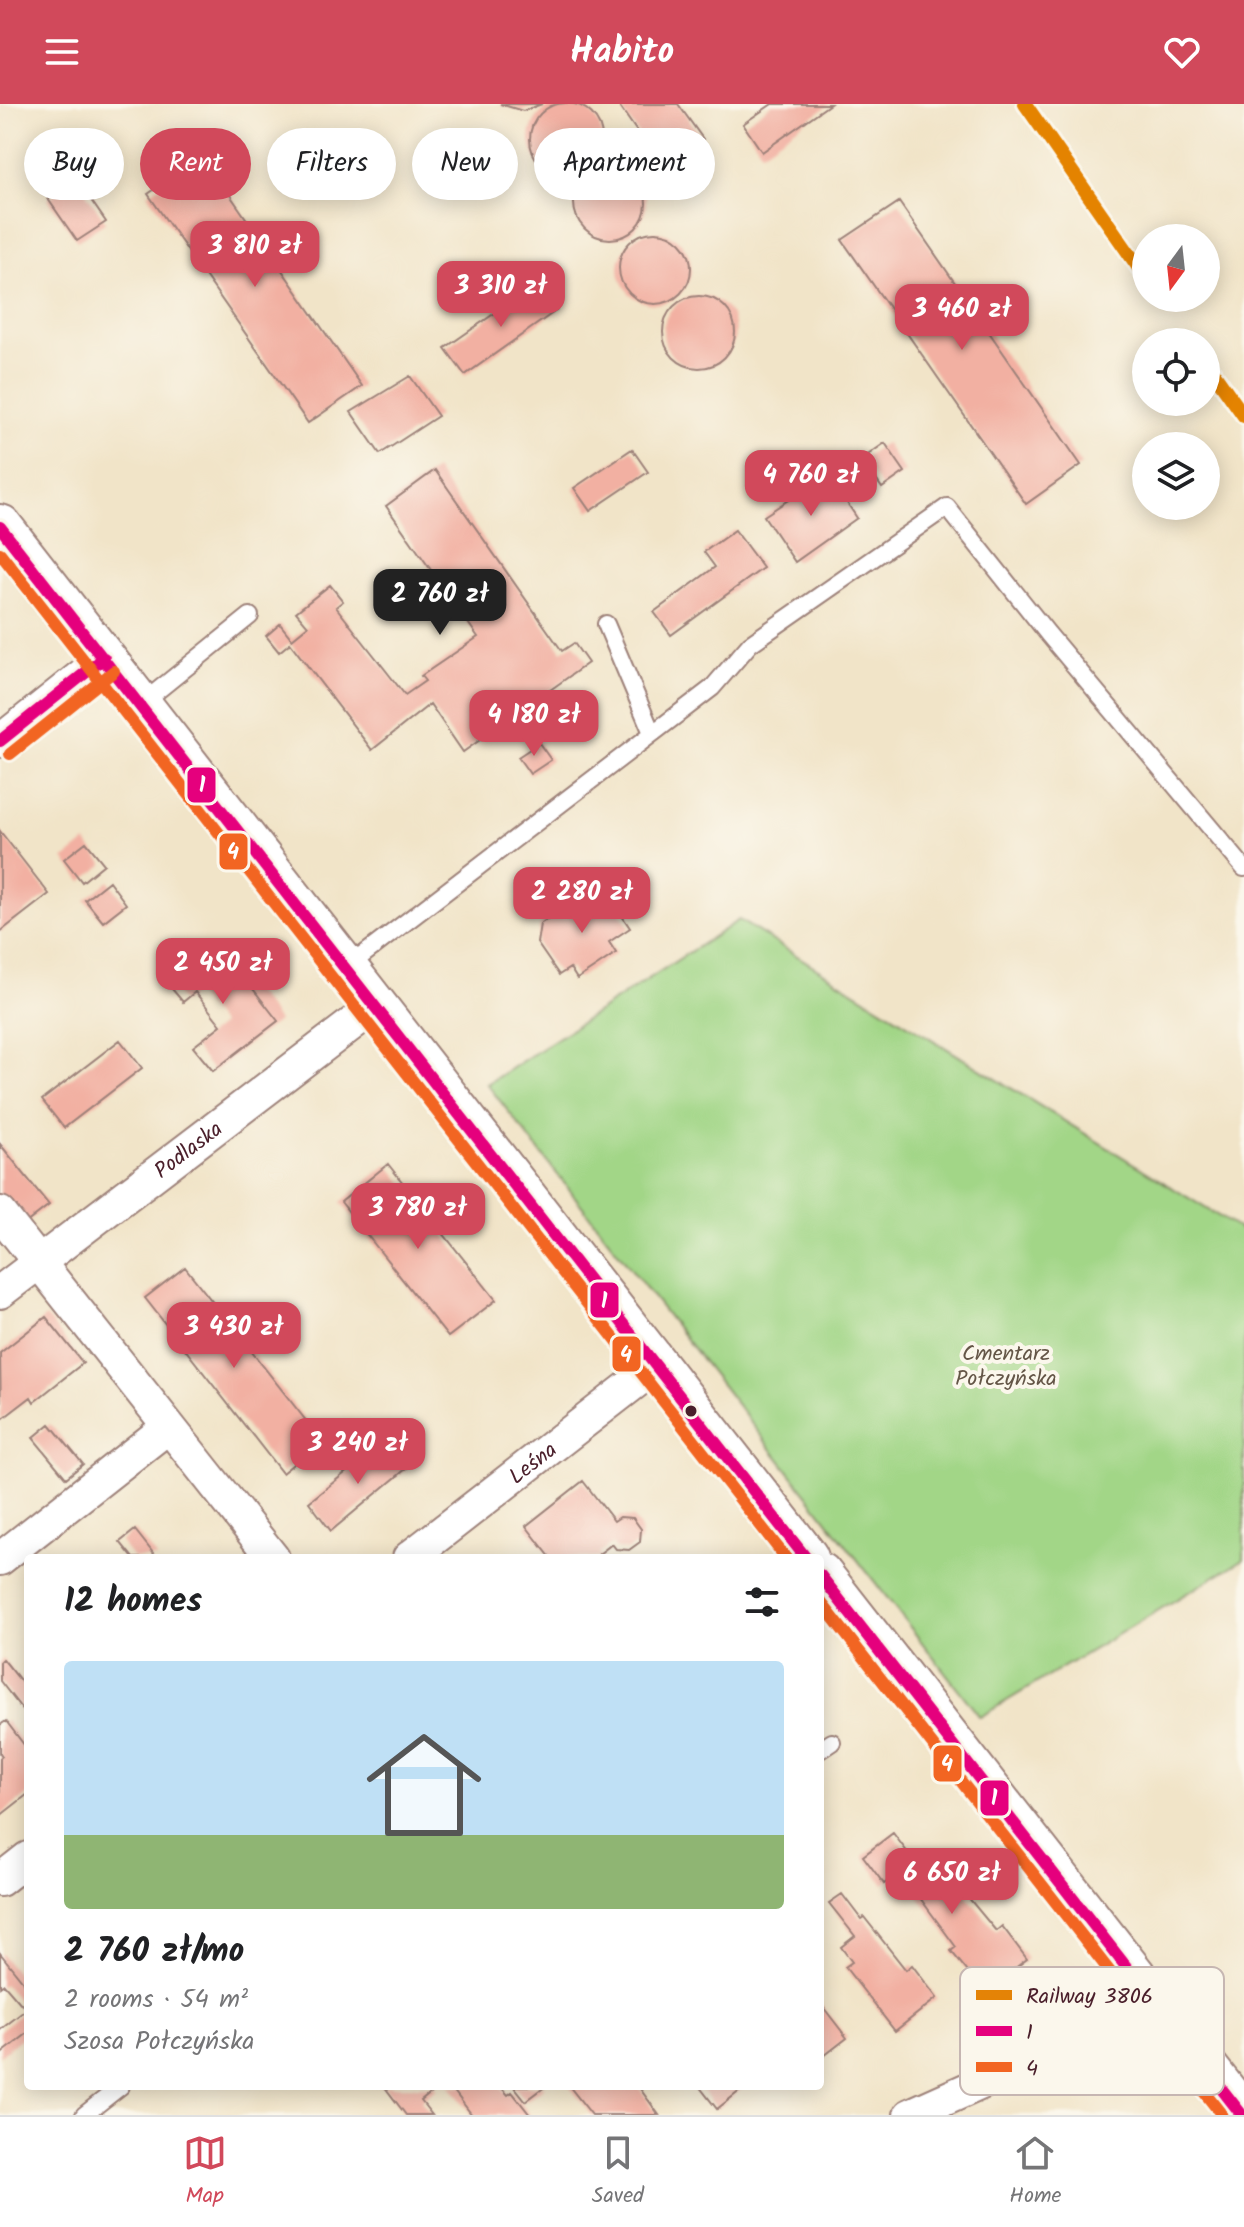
<!DOCTYPE html>
<html lang="en">
<head>
<meta charset="utf-8">
<style>
	body { margin:0; font-family:Kalam,sans-serif; background:#f6f6f6; color:#202124; height:100vh; display:flex; flex-direction:column; font-size:30px; white-space:nowrap }
	* { box-sizing:border-box; margin:0 }
	p { font-size:26px; color:#757577 }
	.icon { flex:none; width:44px; height:44px; fill:none; stroke:currentColor; stroke-width:2; stroke-linecap:round; stroke-linejoin:round }
	.map { position:relative; flex:1; overflow:hidden }
	.drawer { position:absolute; left:24px; top:1450px; width:800px; height:536px; display:flex; flex-direction:column; background:#fff; border-radius:8px; box-shadow:0 4px 20px #0003 }
	.drawer>* { flex:none }
	.guide { position:absolute; left:24px; top:24px; width:800px; height:72px; display:flex; gap:16px }
	.needle { width:52px; rotate:195deg }
	.tools { position:absolute; left:1132px; top:120px; display:grid; gap:16px }
	.tools a { display:grid; place-items:center; width:88px; height:88px; border-radius:50%; background:#fff; box-shadow:0 4px 20px #0003; font-size:40px }
	.price { position:absolute; translate:-50% -68px; padding:0 18px; border-radius:16px; background:#d1495b; color:#fff; font-size:26px; line-height:52px; filter:drop-shadow(0 2px 4px #0008) }
	.price::after { content:''; position:absolute; left:50%; top:48px; width:24px; height:18px; margin-left:-12px; background:inherit; clip-path:polygon(0 0,100% 0,50% 100%) }
	.price.on { background:#222; color:#fff }
	ul { padding:0; list-style:none }
	li { display:grid; align-content:center; gap:16px; height:424px; padding:0 40px }
	li+li { border-top:2px solid #e0e0e0 }
	li span { display:grid; place-items:center; height:248px; border-radius:8px; color:#555 }
	li>.icon { margin-inline-start:auto }
	span .icon { width:144px; height:144px; fill:#fffc; stroke-width:1 }
	li b { font-size:34px }
	h2 { display:flex; justify-content:space-between; align-items:center; height:96px; padding:0 40px; font-size:34px }
	.pill { padding:0 28px; border-radius:36px; background:#fff; box-shadow:0 4px 20px #0003; font-size:28px; line-height:72px }
	.pill.on { background:#d1495b; color:#fff }
	header { display:flex; justify-content:space-between; align-items:center; height:104px; padding:0 40px; background:#d1495b; color:#fff; font-size:36px; font-weight:600 }
	.tabs { display:flex; justify-content:space-around; align-items:center; height:112px; border-top:2px solid #e0e0e0; background:#fff; font-size:22px; color:#757577 }
	.tabs a { display:grid; justify-items:center; gap:4px }
	.tabs .on { color:#d1495b }
	.map>svg:first-child { display:block }
	.green { fill:#a2d687; stroke:#767a59; stroke-width:2 }
	.building { fill:#f2b0a2 }
	.lines { fill:none; stroke-linecap:round; stroke-linejoin:round }
	.lane-casing { stroke:#9e827a; stroke-width:20 }
	.street-casing { stroke:#9e827a; stroke-width:36 }
	.secondary-casing { stroke:#9e827a; stroke-width:48 }
	.lane { stroke:#fff; stroke-width:16 }
	.street { stroke:#fff; stroke-width:32 }
	.secondary { stroke:#fff; stroke-width:44 }
	.bus-1-casing { stroke:#fbf7ec; stroke-width:18 }
	.bus-2-casing { stroke:#fbf7ec; stroke-width:18 }
	.bus-1 { stroke:#e5007d; stroke-width:12 }
	.bus-2 { stroke:#f26522; stroke-width:12 }
	.rail-1-casing { stroke:#fbf7ec; stroke-width:20 }
	.rail-1 { stroke:#e48306; stroke-width:14 }
	.bus-dot { fill:#4a1f2b; stroke:#fbf7ec; stroke-width:3 }
	.labels { text-anchor:middle; stroke-width:8; stroke-linejoin:round; paint-order:stroke }
	.street-label { font-size:22px; fill:#4a1f2b; stroke:#fbf7ec }
	.park-label { font-size:22px; fill:#645647; stroke:#fbf7ec }
	.key { fill:#fbf7ec; stroke:#c6b6b2; stroke-width:2 }
	.key-label { font-size:22px; fill:#4a1f2b }
	.line-badge { stroke:#fbf7ec; stroke-width:3 }
	.badge-label { font-size:22px; text-anchor:middle; font-weight:bold; fill:#fff }
</style>
</head>
<body>
<header><svg class="icon" aria-label="menu" viewBox="0 0 24 24"><path d="M4 6h16M4 12h16M4 18h16"/></svg>Habito<svg class="icon" aria-label="heart" viewBox="0 0 24 24"><path d="M12 20l-8-8c-3-5 5-10 8-4 3-6 11-1 8 4z"/></svg></header>
<div class="map">
<svg width="1244" height="2011" viewBox="0 0 1244 2011">
	<rect width="100%" height="100%" fill="#fbf7ec"/>
	<filter id="ink" filterUnits="userSpaceOnUse"><feTurbulence type="fractalNoise" baseFrequency=".0125" numOctaves="2"/><feDisplacementMap in="SourceGraphic" scale="16" xChannelSelector="R" yChannelSelector="G"/><feConvolveMatrix kernelMatrix="1 2 1 2 8 2 1 2 1" color-interpolation-filters="sRGB"/></filter>
	<filter id="wash" filterUnits="userSpaceOnUse"><feTurbulence type="fractalNoise" baseFrequency=".006" numOctaves="4" result="noise"/><feDisplacementMap in="SourceGraphic" scale="32" xChannelSelector="R" yChannelSelector="G"/><feGaussianBlur stdDeviation="1.8" result="paint"/><feColorMatrix in="noise" values="0 0 0 0 0 0 0 0 0 0 0 0 0 0 0 0 0 1.4 0 .05"/><feComposite in="paint" operator="in"/></filter>
	<g filter="url(#wash)">
		<rect width="100%" height="100%" fill="#f1e4c8"/>
		<path class="green" d="M739 816 1244 1128V1455L980 1613 487 980Z"/>
		<g id="blocks">
			<path class="building" d="M530 35a36 36 0 1 1 72 0a36 36 0 1 1-72 0Z
				M500 0H542L523 7Z
				M618 0H678L703 35 662 64Z
				M772 0H830L762 48 743 20Z
				M203 52 362 282 308 319 148 90Z
				M574 99a36 36 0 1 1 72 0a36 36 0 1 1-72 0Z
				M77 76 106 118 77 137 48 95Z
				M899 98 1081 361 1026 400 842 136Z
				M619 164a36 36 0 1 1 72 0a36 36 0 1 1-72 0Z
				M538 179 557 206 465 271 445 244Z
				M663 228a36 36 0 1 1 72 0a36 36 0 1 1-72 0Z
				M410 272 438 312 380 350 351 308Z
				M885 339 905 368 882 384 862 355Z
				M632 345 648 368 590 407 574 384Z
				M435 366 562 547 574 539 588 559 463 648 430 600 372 646 290 539 279 548 266 532 280 520 292 535 308 522 296 508 330 481 343 497 336 503 405 591 425 577 421 572 478 533 386 402Z
				M828 370 857 414 795 458 764 412Z
				M735 426 763 464 671 531 654 508 715 463 704 448Z
				M539 639 551 656 530 670 518 653Z
				M0 727 49 790 0 828Z
				M86 738 104 760 82 778 64 755Z
				M109 777 126 800 103 818 85 796Z
				M589 787 608 791 630 824 609 838 616 849 577 875 570 864 559 871 537 839 540 820 552 812 566 814 575 808 578 795Z
				M222 845 278 917 213 967 193 943 221 921 195 888 183 898 161 872 176 860 185 871Z
				M120 936 142 964 64 1024 42 996Z
				M0 1040 49 1101 22 1122 0 1094Z
				M388 1060 496 1196 448 1233 341 1098Z
				M185 1163 322 1337 282 1369 145 1194Z
				M46 1213 83 1259 34 1298 31 1293 1 1316 0 1249Z
				M50 1320 83 1360 66 1374 33 1334Z
				M385 1337 407 1364 331 1427 309 1398Z
				M583 1377 614 1417 620 1413 633 1414 641 1425 640 1438 629 1446 616 1445 612 1440 599 1450 602 1454H551L526 1422Z
				M135 1426 157 1454H133L120 1438Z
				M3 1555 28 1586V1613L0 1577V1558Z
				M6 1617 28 1646V1690L0 1712V1654L2 1652 0 1649V1621Z
				M893 1729 932 1781 948 1769 996 1827 1002 1822 1027 1855 984 1888 951 1847 956 1843 903 1771 898 1770 884 1780 863 1752Z
				M842 1790 861 1815 864 1813 906 1866 912 1861 937 1894 895 1927 845 1863 852 1858 841 1843 855 1832 829 1799Z
				M0 1849 28 1884V1896L22 1901 4 1880 0 1883Z
				M820 1899 847 1934 820 1955Z
				M28 1904V1929L0 1951V1926Z
				M384 1982H435L437 1984 421 1997 432 2011H406Z
				M450 1982H500L508 1991 512 1988 530 2011H472Z
				M514 1982H546L526 1997Z
				M569 1982H638L659 2011H592Z
				M699 1982H746L717 2005Z"/>
		</g>
	</g>
	<g filter="url(#ink)">
		<use href="#blocks" fill-opacity="0" stroke="#9e827a" stroke-width="2"/>
		<g class="lines">
			<defs>
				<path id="lane" d="M606 520 652 629
					M141 600 250 512
					M346 864 712 584 750 540 947 403 1048 530 1244 764
					M820 1646 832 1638
					M84 2011 121 1982"/>
				<g id="street">
					<path d="M0 637 104 554"/>
					<path d="M0 1109 273 1454"/>
					<path id="s1" d="M0 1188 374 903"/>
					<path id="s2" d="M409 1454 656 1262"/>
					<path d="M0 1455 168 1323"/>
					<path d="M0 1776 28 1754"/>
					<path d="M910 2011 1115 1919 1149 1891"/>
				</g>
				<path id="secondary" d="M0 423 806 1454
					M820 1471 1242 2011"/>
			</defs>
			<use href="#lane" class="lane-casing"/>
			<use href="#street" class="street-casing"/>
			<use href="#secondary" class="secondary-casing"/>
			<use href="#lane" class="lane"/>
			<use href="#street" class="street"/>
			<use href="#secondary" class="secondary"/>
			<defs>
				<path id="bus-1" d="M0 423 806 1454
					M0 637 104 554
					M820 1471 1242 2011"/>
				<path id="bus-2" d="M0 449 786 1454
					M10 650 114 567
					M820 1497 1222 2011"/>
			</defs>
			<use href="#bus-1" class="bus-1-casing"/>
			<use href="#bus-2" class="bus-2-casing"/>
			<use href="#bus-1" class="bus-1"/>
			<use href="#bus-2" class="bus-2"/>
			<defs>
				<path id="rail-1" d="M1025 0 1146 174
					M1206 258 1244 312"/>
			</defs>
			<use href="#rail-1" class="rail-1-casing"/>
			<use href="#rail-1" class="rail-1"/>
		</g>
	</g>
	<circle class="bus-dot" cx="691" cy="1307" r="7"/>
	<g class="labels">
		<g class="street-label">
			<text dy="8" stroke="none"><textPath href="#s1" startOffset="236">Podlaska</textPath></text>
			<text dy="8" stroke="none"><textPath href="#s2" startOffset="156">Leśna</textPath></text>
		</g>
		<g class="park-label">
			<text x="1006" y="1256">Cmentarz<tspan x="1006" dy="25">Połczyńska</tspan></text>
		</g>
	</g>
	<rect x="960" y="1863" width="264" height="128" rx="12" class="key"/>
	<rect x="976" y="1886" width="36" height="10" fill="#e48306"/>
	<rect x="976" y="1922" width="36" height="10" fill="#e5007d"/>
	<rect x="976" y="1958" width="36" height="10" fill="#f26522"/>
	<g class="key-label">
		<text x="1026" y="1899">Railway 3806</text>
		<text x="1026" y="1935">1</text>
		<text x="1026" y="1971">4</text>
	</g>
	<g class="line-badge">
		<rect x="186" y="662" width="31" height="38" rx="8" fill="#e5007d"/>
		<rect x="218" y="728" width="31" height="39" rx="8" fill="#f26522"/>
		<rect x="589" y="1177" width="31" height="38" rx="8" fill="#e5007d"/>
		<rect x="611" y="1231" width="31" height="38" rx="8" fill="#f26522"/>
		<rect x="932" y="1640" width="31" height="39" rx="8" fill="#f26522"/>
		<rect x="979" y="1675" width="31" height="38" rx="8" fill="#e5007d"/>
	</g>
	<g class="badge-label">
		<text x="202" y="688">1</text>
		<text x="233" y="755">4</text>
		<text x="604" y="1204">1</text>
		<text x="626" y="1258">4</text>
		<text x="947" y="1667">4</text>
		<text x="994" y="1701">1</text>
	</g>
</svg>
<div class="tools">
<a><svg class="needle" viewBox="-14 -14 28 28"><path d="M0-13l5 13h-10z" fill="#e53935"/><path d="M0 13l5-13h-10z" fill="#757577"/></svg></a>
<a><svg class="icon" aria-label="locate" viewBox="0 0 24 24"><circle cx="12" cy="12" r="6"/><path d="M12 2v4M12 18v4M2 12h4M18 12h4"/></svg></a>
<a><svg class="icon" aria-label="layers" viewBox="0 0 24 24"><path d="M12 4l9 5-9 5-9-5zM3 14l9 5 9-5"/></svg></a>
</div>
<b class="price" style="left:255px;top:185px">3 810 zł</b>
<b class="price" style="left:501px;top:225px">3 310 zł</b>
<b class="price" style="left:962px;top:248px">3 460 zł</b>
<b class="price" style="left:811px;top:414px">4 760 zł</b>
<b class="price on" style="left:440px;top:533px">2 760 zł</b>
<b class="price" style="left:534px;top:654px">4 180 zł</b>
<b class="price" style="left:582px;top:831px">2 280 zł</b>
<b class="price" style="left:223px;top:902px">2 450 zł</b>
<b class="price" style="left:418px;top:1147px">3 780 zł</b>
<b class="price" style="left:234px;top:1266px">3 430 zł</b>
<b class="price" style="left:358px;top:1382px">3 240 zł</b>
<b class="price" style="left:952px;top:1812px">6 650 zł</b>
<div class="guide">
<a class="pill">Buy</a>
<a class="pill on">Rent</a>
<a class="pill">Filters</a>
<a class="pill">New</a>
<a class="pill">Apartment</a>
</div>
<section class="drawer">
<h2>12 homes<svg class="icon" aria-label="filters" viewBox="0 0 24 24"><path d="M4 7h16M4 17h16"/><circle cx="9" cy="7" r="2"/><circle cx="15" cy="17" r="2"/></svg></h2>
<ul>
<li><span style="background:linear-gradient(#bfe0f5 70%,#8fb573 0)"><svg class="icon" aria-label="home" viewBox="0 0 24 24"><path d="M3 11l9-7 9 7M6 9v11h12V9"/></svg></span><div><b>2 760 zł/mo</b><p>2 rooms · 54 m²</p><p>Szosa Połczyńska</p></div></li>
</ul>
</section>
</div>
<nav class="tabs">
<a class="on"><svg class="icon" aria-label="map" viewBox="0 0 24 24"><path d="M3 6l6-2 6 2 6-2v14l-6 2-6-2-6 2zM9 4v14M15 6v14"/></svg>Map</a>
<a><svg class="icon" aria-label="saved" viewBox="0 0 24 24"><path d="M7 4h10v16l-5-4-5 4z"/></svg>Saved</a>
<a><svg class="icon" aria-label="home" viewBox="0 0 24 24"><path d="M3 11l9-7 9 7M6 9v11h12V9"/></svg>Home</a>
</nav>
</body>
</html>
